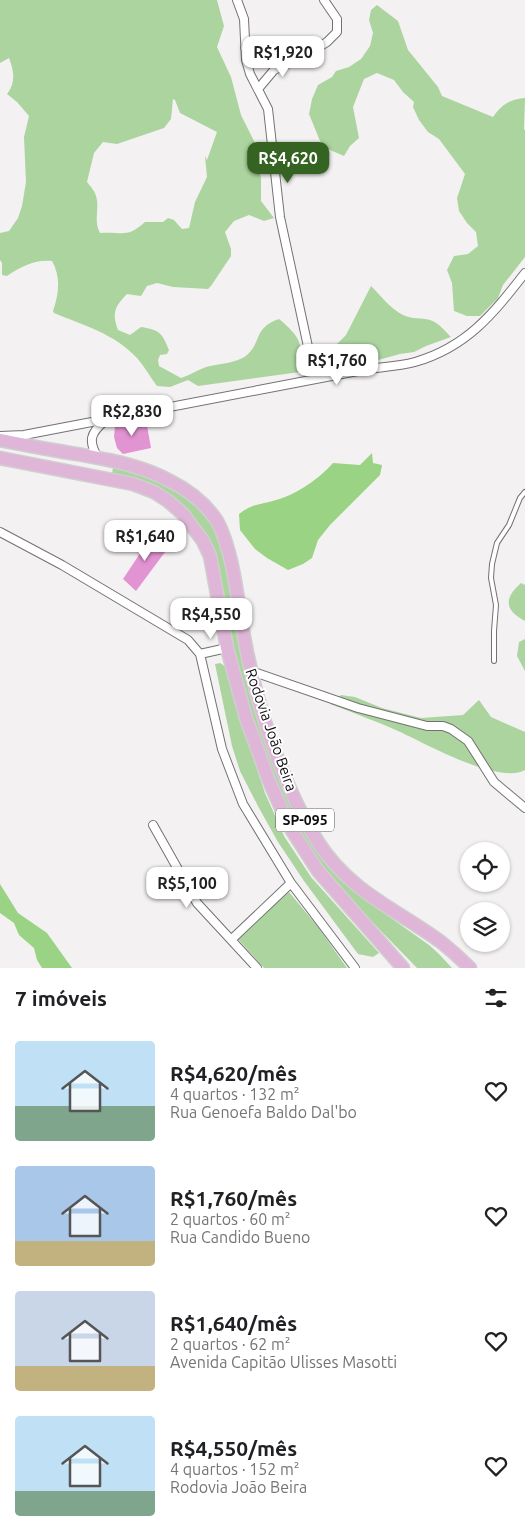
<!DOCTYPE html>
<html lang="pt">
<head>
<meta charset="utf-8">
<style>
	body { margin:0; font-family:Ubuntu,sans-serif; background:#f2f2f2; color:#202124; height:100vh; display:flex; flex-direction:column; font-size:19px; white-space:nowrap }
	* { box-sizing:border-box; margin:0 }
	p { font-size:16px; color:#757577 }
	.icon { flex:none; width:28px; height:28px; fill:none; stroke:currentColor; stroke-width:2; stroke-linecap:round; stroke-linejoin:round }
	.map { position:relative; height:968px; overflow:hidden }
	.details { display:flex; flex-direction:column; background:#fff; flex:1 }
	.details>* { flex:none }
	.fabs { position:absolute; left:460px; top:842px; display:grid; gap:10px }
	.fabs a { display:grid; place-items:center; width:50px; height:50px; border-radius:50%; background:#fff; box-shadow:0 1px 4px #0004; font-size:25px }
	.price { position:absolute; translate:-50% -42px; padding:0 11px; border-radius:10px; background:#fff; color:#222; font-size:16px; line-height:32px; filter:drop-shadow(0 1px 2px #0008) }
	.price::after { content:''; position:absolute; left:50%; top:30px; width:15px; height:11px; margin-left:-8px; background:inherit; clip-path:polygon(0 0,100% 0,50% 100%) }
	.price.selected { background:#356322; color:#fff }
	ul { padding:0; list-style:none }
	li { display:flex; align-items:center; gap:15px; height:125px; padding:0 15px }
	li span { display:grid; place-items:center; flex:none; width:140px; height:100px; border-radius:5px; color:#555 }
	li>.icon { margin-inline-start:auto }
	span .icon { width:60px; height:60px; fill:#fffc; stroke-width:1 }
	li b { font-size:21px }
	h2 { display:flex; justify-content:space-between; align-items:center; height:60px; padding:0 15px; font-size:21px }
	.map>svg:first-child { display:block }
	.green { fill:#acd49f; fill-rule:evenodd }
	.water { fill:#99d383 }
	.building { fill:#e293d2 }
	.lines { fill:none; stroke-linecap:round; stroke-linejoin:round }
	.lane-casing { stroke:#747173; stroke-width:6 }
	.street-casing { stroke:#747173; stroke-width:10 }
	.primary-casing { stroke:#cfcfcf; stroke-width:15 }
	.lane { stroke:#fff; stroke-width:4 }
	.street { stroke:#fff; stroke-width:8 }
	.primary { stroke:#dfb6d7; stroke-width:12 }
	.labels { text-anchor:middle; stroke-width:4; stroke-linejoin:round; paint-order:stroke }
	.shield { fill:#fff; stroke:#565656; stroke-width:1 }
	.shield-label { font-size:14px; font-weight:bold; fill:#0e0d0e }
	.street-label { font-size:15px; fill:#0e0d0e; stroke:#fff }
</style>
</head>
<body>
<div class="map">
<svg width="525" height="968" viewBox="0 0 525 968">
	<rect width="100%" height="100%" fill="#f4f1f3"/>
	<path class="green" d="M0 0H217L224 26 217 47 231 77 241 115 255 143 256 158 261 178V201L274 218 264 221 249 215 234 221 225 232 231 249V256L211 286 208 289 173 287 157 283 147 286 141 296 127 294C114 307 112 314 118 330L130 335 141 327C160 330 162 333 169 350L167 354 160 355 158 360 159 366 181 378C190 375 198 370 206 367 217 364 238 363 247 355 262 342 253 328 279 319 302 338 303 345 300 372L198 386 188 380 170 387 157 386C150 377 145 367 137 358 115 334 83 325 54 313L53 311C59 294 61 277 52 261 35 259 20 267 7 276L2 275V263L0 260V233L9 231 18 218 22 206 26 182 24 137 29 116 17 102 7 94C16 82 14 71 9 58L0 63ZM173 99 175 100 180 113 217 132 207 160 205 156 207 177 195 202 189 228 182 229 174 220 168 218 163 222H145C126 239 123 231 100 233 93 221 100 208 96 196 95 191 90 186 87 182L94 153 103 142 117 144 164 128 171 119Z
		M377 5 398 21 408 50 438 87 442 96 493 117C501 105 510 99 525 98L524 129 525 130V257L503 285 498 298 480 316H467L454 311 452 283 447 270 454 256 468 254 478 246 476 232 467 223 459 211 457 198 465 174 439 139 428 132 419 120 413 107 414 102 403 92 394 80 377 73 364 79 353 107 359 138 350 146 344 156 330 150 320 141 309 114 312 99 318 85 332 77 336 71 349 67 361 59 370 46 373 33 369 20 371 10Z
		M371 286C381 296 390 308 403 315 414 320 421 317 430 320 439 323 445 331 451 337L426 346 414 352 400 354 360 365H345L333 358 336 345 346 335Z
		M113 466 140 473 180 493 201 510 215 529 223 552 240 647 254 706 325 861 348 886 363 898 429 945 439 954 452 968H417L341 890 324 869 299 833 288 810 254 728 232 648 219 570 214 553 190 513 112 475Z
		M521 583 525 585V621C504 610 504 598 521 583Z
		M525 639V671L517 656 519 642Z
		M220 663 226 667 235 704 265 793 284 836 311 877 379 953 373 957 358 954 304 881 278 842 259 808 240 771 232 746 215 664Z
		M341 695 355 697 382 708 421 718 463 715 479 700 491 717 525 732V770C498 785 425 743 398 731 376 721 353 713 330 704Z
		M289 892 318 927 347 968H264L237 938Z"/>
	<path class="water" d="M372 453 373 463 382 465 380 475 330 525 318 540 312 558 303 564 288 570 267 558 255 549 240 530 239 514C253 503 261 505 276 500 296 495 320 478 333 463L360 465Z
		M0 884 18 913 47 933 72 968H42L37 960 34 948 19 935 14 923 0 913Z"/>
	<path class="building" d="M146 420 151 448 123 454 117 448 114 437 115 426Z
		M153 534 168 548 136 591 123 579Z"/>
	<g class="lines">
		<defs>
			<path id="lane" d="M494 661V631L496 605 491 578 492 564 497 543 509 525 520 498 525 492"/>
			<path id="street" d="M237 0 244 19 246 60 250 74 268 109 280 217 315 379
				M295 51a7 7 0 1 1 14 0a7 7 0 1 1-14 0Z
				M245 48C268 59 272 56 295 51
				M309 53 327 42 337 32V19L324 0
				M258 89 274 70 300 58
				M0 436 24 435 368 369C383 367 400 366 415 362 467 347 493 314 525 273
				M98 458C88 441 90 433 105 421
				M0 532 62 565 188 640 200 654 222 749 243 804 291 883 355 968
				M200 654 227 648
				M251 671 358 708 427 726H443L451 729 468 741 494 782 525 808
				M153 825 197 903 257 968
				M232 939 291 883"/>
			<path id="primary" d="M0 440C26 445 51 450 77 454 109 460 141 465 170 481 188 490 206 504 217 521 234 552 238 606 245 642 257 707 283 787 318 842 350 892 396 909 441 942 451 950 461 959 470 968
				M0 458 133 484 154 492 168 501 183 514 203 541 210 556 227 648 246 718 269 781 289 826 318 871 403 968"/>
		</defs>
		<use href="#lane" class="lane-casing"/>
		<use href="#street" class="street-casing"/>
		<use href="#primary" class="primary-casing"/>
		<use href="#lane" class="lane"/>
		<use href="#street" class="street"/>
		<use href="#primary" class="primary"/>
	</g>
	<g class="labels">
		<rect class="shield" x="276" y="808.5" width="58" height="23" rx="4"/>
		<g class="shield-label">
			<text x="305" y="825">SP-095</text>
		</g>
		<g class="street-label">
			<text transform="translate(271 730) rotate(71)" y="5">Rodovia João Beira</text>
		</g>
	</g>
</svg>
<div class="fabs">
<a><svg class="icon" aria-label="locate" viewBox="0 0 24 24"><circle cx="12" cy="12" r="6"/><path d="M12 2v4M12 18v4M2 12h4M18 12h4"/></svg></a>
<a><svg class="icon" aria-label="layers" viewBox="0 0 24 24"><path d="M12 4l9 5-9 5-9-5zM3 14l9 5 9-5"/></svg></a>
</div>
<b class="price" style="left:283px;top:78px">R$1,920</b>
<b class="price selected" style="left:288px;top:184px">R$4,620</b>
<b class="price" style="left:337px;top:386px">R$1,760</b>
<b class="price" style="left:132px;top:437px">R$2,830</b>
<b class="price" style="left:145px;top:562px">R$1,640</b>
<b class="price" style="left:211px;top:640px">R$4,550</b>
<b class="price" style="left:187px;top:909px">R$5,100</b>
</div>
<section class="details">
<h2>7 imóveis<svg class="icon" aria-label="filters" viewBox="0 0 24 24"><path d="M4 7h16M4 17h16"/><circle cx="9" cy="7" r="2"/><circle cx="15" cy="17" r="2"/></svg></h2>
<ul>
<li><span style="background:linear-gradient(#bfe0f5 65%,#7fa58c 0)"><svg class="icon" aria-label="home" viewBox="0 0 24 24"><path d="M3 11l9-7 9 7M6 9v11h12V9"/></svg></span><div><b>R$4,620/mês</b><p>4 quartos · 132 m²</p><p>Rua Genoefa Baldo Dal'bo</p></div><svg class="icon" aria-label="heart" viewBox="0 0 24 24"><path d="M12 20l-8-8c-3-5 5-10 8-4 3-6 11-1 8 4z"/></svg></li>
<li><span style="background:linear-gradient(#a9c7e8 75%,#c2b280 0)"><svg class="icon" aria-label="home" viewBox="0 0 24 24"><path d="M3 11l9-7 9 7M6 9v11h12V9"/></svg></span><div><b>R$1,760/mês</b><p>2 quartos · 60 m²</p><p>Rua Candido Bueno</p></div><svg class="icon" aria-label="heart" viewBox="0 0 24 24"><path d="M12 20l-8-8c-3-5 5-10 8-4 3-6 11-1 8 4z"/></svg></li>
<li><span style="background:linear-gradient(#c9d6e8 75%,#c2b280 0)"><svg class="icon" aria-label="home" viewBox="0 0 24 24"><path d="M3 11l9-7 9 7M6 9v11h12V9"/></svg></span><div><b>R$1,640/mês</b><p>2 quartos · 62 m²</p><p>Avenida Capitão Ulisses Masotti</p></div><svg class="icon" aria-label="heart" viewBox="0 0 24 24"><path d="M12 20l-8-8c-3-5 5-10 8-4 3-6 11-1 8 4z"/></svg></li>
<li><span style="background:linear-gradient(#bfe0f5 75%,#7fa58c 0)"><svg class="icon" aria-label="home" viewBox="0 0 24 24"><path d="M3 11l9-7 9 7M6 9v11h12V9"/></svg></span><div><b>R$4,550/mês</b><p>4 quartos · 152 m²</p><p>Rodovia João Beira</p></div><svg class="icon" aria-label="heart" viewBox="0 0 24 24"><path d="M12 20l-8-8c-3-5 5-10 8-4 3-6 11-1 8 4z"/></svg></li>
</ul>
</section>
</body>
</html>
